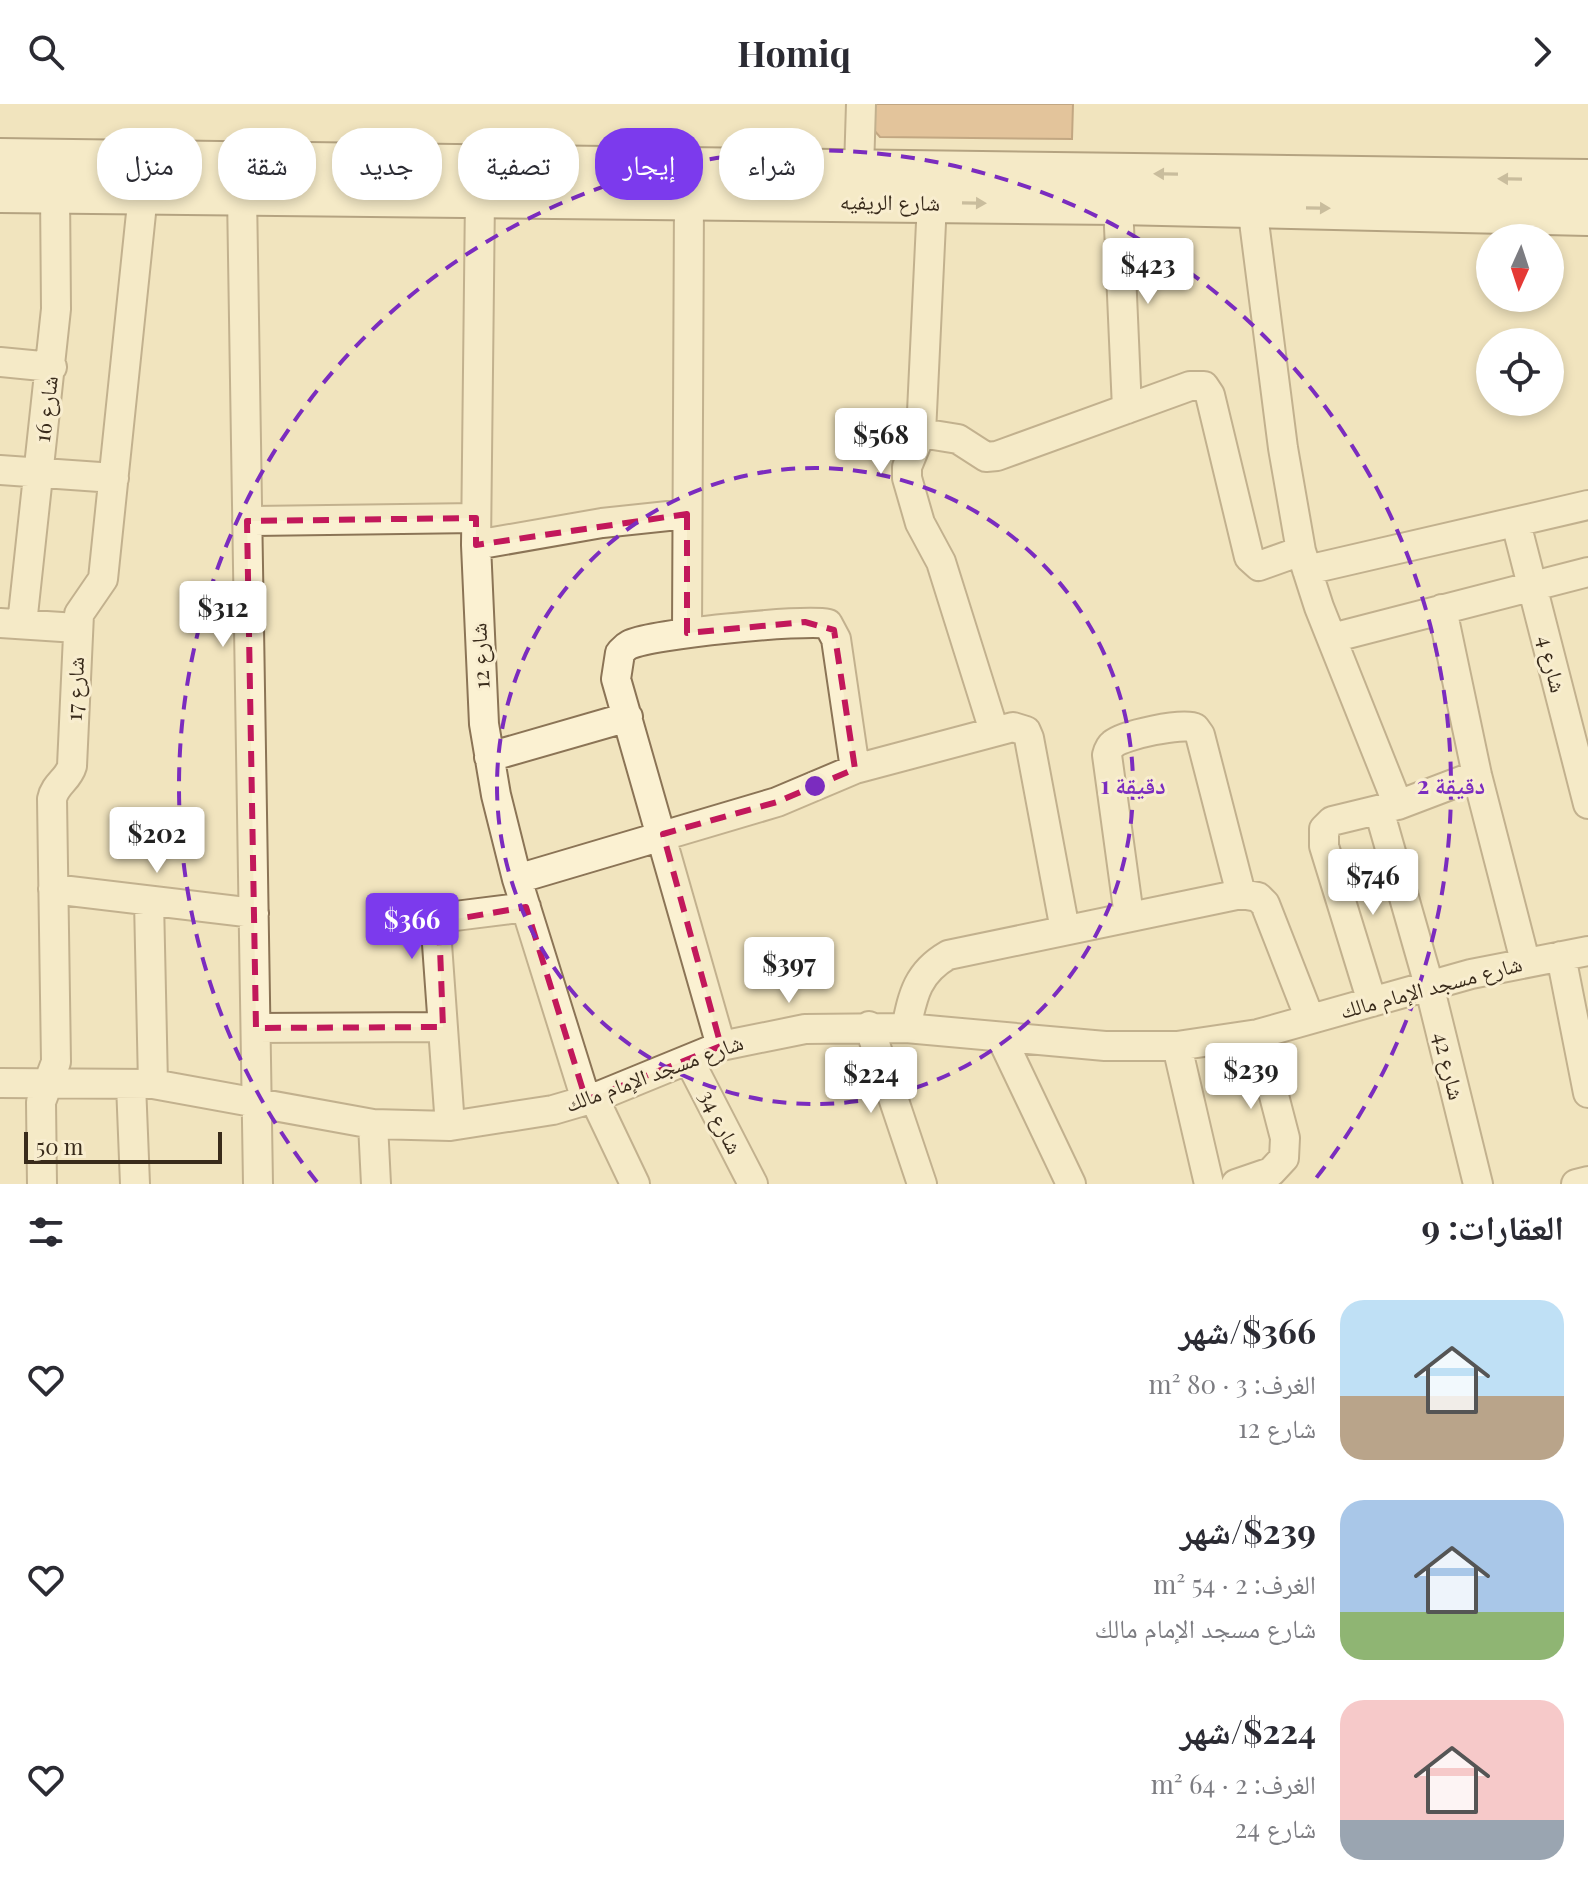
<!DOCTYPE html>
<html lang="ar">
<head>
<meta charset="utf-8">
<style>
	body { margin:0; font-family:"Playfair Display","Noto Naskh Arabic",serif; background:#f7f7f7; color:#2b2b33; direction:rtl; height:100vh; display:flex; flex-direction:column; font-size:30px; white-space:nowrap }
	* { box-sizing:border-box; margin:0 }
	p { font-size:26px; color:#7c7c81 }
	.icon { flex:none; width:44px; height:44px; fill:none; stroke:currentColor; stroke-width:2; stroke-linecap:round; stroke-linejoin:round }
	.map { position:relative; height:1080px; overflow:hidden; direction:ltr }
	.sheet { display:flex; flex-direction:column; background:#fff; flex:1 }
	.sheet>* { flex:none }
	.top-card { position:absolute; left:24px; top:24px; width:800px; height:72px; direction:rtl; display:flex; gap:16px }
	.needle { width:52px; rotate:183deg }
	.tools { position:absolute; left:1476px; top:120px; display:grid; gap:16px }
	.tools a { display:grid; place-items:center; width:88px; height:88px; border-radius:50%; background:#fff; box-shadow:0 4px 12px #0003; font-size:40px }
	.scale { position:absolute; left:24px; bottom:20px; width:198px; box-sizing:border-box; padding-left:8px; border:4px solid #392b1b; border-top:0; font-size:22px; line-height:28px; white-space:nowrap; color:#392b1b; -webkit-text-stroke:6px #f8edcf; paint-order:stroke }
	.price { position:absolute; translate:-50% -68px; padding:0 18px; border-radius:8px; background:#fff; color:#222; font-size:26px; line-height:52px; filter:drop-shadow(0 2px 4px #0008) }
	.price::after { content:''; position:absolute; left:50%; top:48px; width:24px; height:18px; margin-left:-12px; background:inherit; clip-path:polygon(0 0,100% 0,50% 100%) }
	.price.active { background:#7c3aed; color:#fff }
	ul { padding:0; list-style:none }
	li { display:flex; align-items:center; gap:24px; height:200px; padding:0 24px }
	li span { display:grid; place-items:center; flex:none; width:224px; height:160px; border-radius:24px; color:#555 }
	li>.icon { margin-inline-start:auto }
	span .icon { width:96px; height:96px; fill:#fffc; stroke-width:1 }
	li b { font-size:34px }
	h2 { display:flex; justify-content:space-between; align-items:center; height:96px; padding:0 24px; font-size:34px }
	.pill { padding:0 28px; border-radius:32px; background:#fff; box-shadow:0 4px 12px #0003; font-size:28px; line-height:72px }
	.pill.active { background:#7c3aed; color:#fff }
	header { display:flex; justify-content:space-between; align-items:center; height:104px; padding:0 24px; background:#fff; font-size:36px; font-weight:700 }
	.map>svg:first-child { display:block }
	.building { fill:#d29d71; stroke:#8b5d3a; stroke-width:2 }
	.lines { fill:none; stroke-linecap:round; stroke-linejoin:round }
	.street-casing { stroke:#8b7456; stroke-width:32 }
	.secondary-casing { stroke:#6c5539; stroke-width:44 }
	.street { stroke:#fbf1d2; stroke-width:28 }
	.secondary { stroke:#fbf1d2; stroke-width:40 }
	.oneway { fill:#9a8e76 }
	.marked { fill:none; stroke:#c2185b; stroke-width:6; stroke-dasharray:16 10; stroke-linejoin:round }
	.ring { fill:none; stroke:#7b2cbf; stroke-width:4; stroke-dasharray:14 10 }
	.labels { text-anchor:middle; stroke-width:6; stroke-linejoin:round; paint-order:stroke }
	.street-label { font-size:22px; fill:#392b1b; stroke:#f8edcf }
	.centre { fill:#7b2cbf; stroke:#f8edcf; stroke-width:4 }
	.ring-label { font-size:24px; text-anchor:middle; font-weight:bold; fill:#7b2cbf; stroke:#f8edcf; stroke-width:6; stroke-linejoin:round; paint-order:stroke }
</style>
</head>
<body>
<header><svg class="icon" aria-label="forward" viewBox="0 0 24 24"><path d="M9 5l7 7-7 7"/></svg>Homiq<svg class="icon" aria-label="search" viewBox="0 0 24 24"><circle cx="10" cy="10" r="6"/><path d="M15 15l6 6"/></svg></header>
<div class="map">
<svg width="1588" height="1080" viewBox="0 0 1588 1080">
	<rect width="100%" height="100%" fill="#f1e4be"/>
	<path class="building" d="M865 0H1073L1072 35 880 33 865 16Z"/>
	<g class="lines">
		<defs>
			<path id="street" d="M859 66 861 0
				M242 91 258 1080
				M480 93 476 441 484 620 496 691 517 775 586 996
				M932 98 921 329 907 363V374L920 419 941 458 994 627
				M1118 100 1127 305
				M1252 102 1283 344 1301 447 1319 503 1398 701
				M0 258 52 263
				M921 329 958 335 986 353 997 352 1190 282H1204L1210 291 1249 453 1259 462 1301 447
				M0 366 114 374
				M247 417 476 414
				M1516 419 1588 700
				M476 441 602 419 687 410
				M1307 466 1588 401
				M1442 505 1477 671 1525 857
				M0 519 77 524
				M22 520 56 205 55 89
				M687 529 689 95
				M1332 534 1588 468
				M489 653 628 613
				M1379 706 1429 881 1478 1080
				M517 775 777 698 855 665 1013 623 1026 627 1029 634 1065 826
				M53 785 254 809
				M149 797 153 980
				M1129 812 1107 651C1108 647 1109 643 1113 640 1123 631 1184 618 1195 624L1200 631 1241 790
				M1561 852 1588 989
				M1372 898 1324 742V725L1332 717 1398 701 1477 671
				M869 922 922 1080
				M256 924 443 923
				M906 924C913 891 917 869 948 851L1241 790 1258 793 1265 800 1310 915
				M1001 933 1071 1080
				M721 942 616 575 620 549C623 546 625 543 629 541 650 530 805 515 828 520L836 535 855 665
				M1177 942 1209 1080
				M689 956 753 1080
				M0 979 153 980 373 1020 450 1022 553 1006 594 994 721 942 805 925 906 924 1105 942H1177L1258 930 1471 870 1588 847
				M131 980 135 1080
				M594 994 635 1080
				M373 1020 376 1080
				M450 1022 436 826 447 813 526 803
				M42 1080 41 998 56 958 52 695C55 680 68 676 72 662L79 510 103 475 143 90
				M1236 1080 1271 1068 1284 1054 1285 1034 1258 930
				M1576 1080 1588 1077"/>
			<path id="secondary" d="M0 55 1588 76
				M0 88 1118 100 1588 111"/>
		</defs>
		<use href="#street" class="street-casing"/>
		<use href="#secondary" class="secondary-casing"/>
		<use href="#street" class="street"/>
		<use href="#secondary" class="secondary"/>
	</g>
	<defs><path id="oneway-solid" d="M-6-.8H1V-3.2L6.5 0L1 3.2V.8H-6Z" transform="scale(2)"/></defs>
	<g class="oneway">
		<use href="#oneway-solid" transform="translate(1166 70) rotate(-179)"/>
		<use href="#oneway-solid" transform="translate(1510 75) rotate(-179)"/>
		<use href="#oneway-solid" transform="translate(974 99) rotate(1)"/>
		<use href="#oneway-solid" transform="translate(1318 104) rotate(1)"/>
	</g>
	<path d="M0 0H1588V1080H0ZM687 410V529L805 518 834 526 855 665 777 698 663 730 721 942 586 996 526 803 439 818 443 923 256 924 247 417 476 414V441Z" fill="#f1e4be" fill-opacity=".55" fill-rule="evenodd"/>
	<path class="marked" d="M687 410V529L805 518 834 526 855 665 777 698 663 730 721 942 586 996 526 803 439 818 443 923 256 924 247 417 476 414V441Z"/>
	<g class="ring">
		<circle cx="815" cy="682" r="318"/>
		<path d="M317 1078A636 636 0 1 1 1313 1078"/>
	</g>
	<g class="labels">
		<g class="street-label">
			<text transform="translate(890 98) rotate(1)" y="8">شارع الريفيه</text>
			<text transform="translate(46 305) rotate(-83)" y="8">شارع 16</text>
			<text transform="translate(480 552) rotate(-93)" y="8">شارع 12</text>
			<text transform="translate(1552 560) rotate(76)" y="8">شارع 4</text>
			<text transform="translate(75 585) rotate(-88)" y="8">شارع 17</text>
			<text transform="translate(1431 883) rotate(-15)" y="8">شارع مسجد الإمام مالك</text>
			<text transform="translate(1449 962) rotate(76)" y="8">شارع 42</text>
			<text transform="translate(654 969) rotate(-20)" y="8">شارع مسجد الإمام مالك</text>
			<text transform="translate(721 1018) rotate(63)" y="8">شارع 34</text>
		</g>
	</g>
	<circle cx="815" cy="682" r="12" class="centre"/>
	<g class="ring-label">
		<text x="1133" y="690">1 دقيقة</text>
		<text x="1451" y="690">2 دقيقة</text>
	</g>
</svg>
<div class="tools">
<a><svg class="needle" viewBox="-14 -14 28 28"><path d="M0-13l5 13h-10z" fill="#e53935"/><path d="M0 13l5-13h-10z" fill="#7c7c81"/></svg></a>
<a><svg class="icon" aria-label="locate" viewBox="0 0 24 24"><circle cx="12" cy="12" r="6"/><path d="M12 2v4M12 18v4M2 12h4M18 12h4"/></svg></a>
</div>
<div class="scale">50 m</div>
<b class="price" style="left:1148px;top:202px">$423</b>
<b class="price" style="left:881px;top:372px">$568</b>
<b class="price" style="left:223px;top:545px">$312</b>
<b class="price" style="left:157px;top:771px">$202</b>
<b class="price" style="left:1373px;top:813px">$746</b>
<b class="price active" style="left:412px;top:857px">$366</b>
<b class="price" style="left:789px;top:901px">$397</b>
<b class="price" style="left:1251px;top:1007px">$239</b>
<b class="price" style="left:871px;top:1011px">$224</b>
<div class="top-card">
<a class="pill">شراء</a>
<a class="pill active">إيجار</a>
<a class="pill">تصفية</a>
<a class="pill">جديد</a>
<a class="pill">شقة</a>
<a class="pill">منزل</a>
</div>
</div>
<section class="sheet">
<h2>العقارات: 9<svg class="icon" aria-label="filters" viewBox="0 0 24 24"><path d="M4 7h16M4 17h16"/><circle cx="9" cy="7" r="2"/><circle cx="15" cy="17" r="2"/></svg></h2>
<ul>
<li><span style="background:linear-gradient(#bfe0f5 60%,#b9a48a 0)"><svg class="icon" aria-label="home" viewBox="0 0 24 24"><path d="M3 11l9-7 9 7M6 9v11h12V9"/></svg></span><div><b>$366/شهر</b><p>الغرف: 3 · 80 m²</p><p>شارع 12</p></div><svg class="icon" aria-label="heart" viewBox="0 0 24 24"><path d="M12 20l-8-8c-3-5 5-10 8-4 3-6 11-1 8 4z"/></svg></li>
<li><span style="background:linear-gradient(#a9c7e8 70%,#8fb573 0)"><svg class="icon" aria-label="home" viewBox="0 0 24 24"><path d="M3 11l9-7 9 7M6 9v11h12V9"/></svg></span><div><b>$239/شهر</b><p>الغرف: 2 · 54 m²</p><p>شارع مسجد الإمام مالك</p></div><svg class="icon" aria-label="heart" viewBox="0 0 24 24"><path d="M12 20l-8-8c-3-5 5-10 8-4 3-6 11-1 8 4z"/></svg></li>
<li><span style="background:linear-gradient(#f6c9c9 75%,#9aa5b1 0)"><svg class="icon" aria-label="home" viewBox="0 0 24 24"><path d="M3 11l9-7 9 7M6 9v11h12V9"/></svg></span><div><b>$224/شهر</b><p>الغرف: 2 · 64 m²</p><p>شارع 24</p></div><svg class="icon" aria-label="heart" viewBox="0 0 24 24"><path d="M12 20l-8-8c-3-5 5-10 8-4 3-6 11-1 8 4z"/></svg></li>
</ul>
</section>
</body>
</html>
